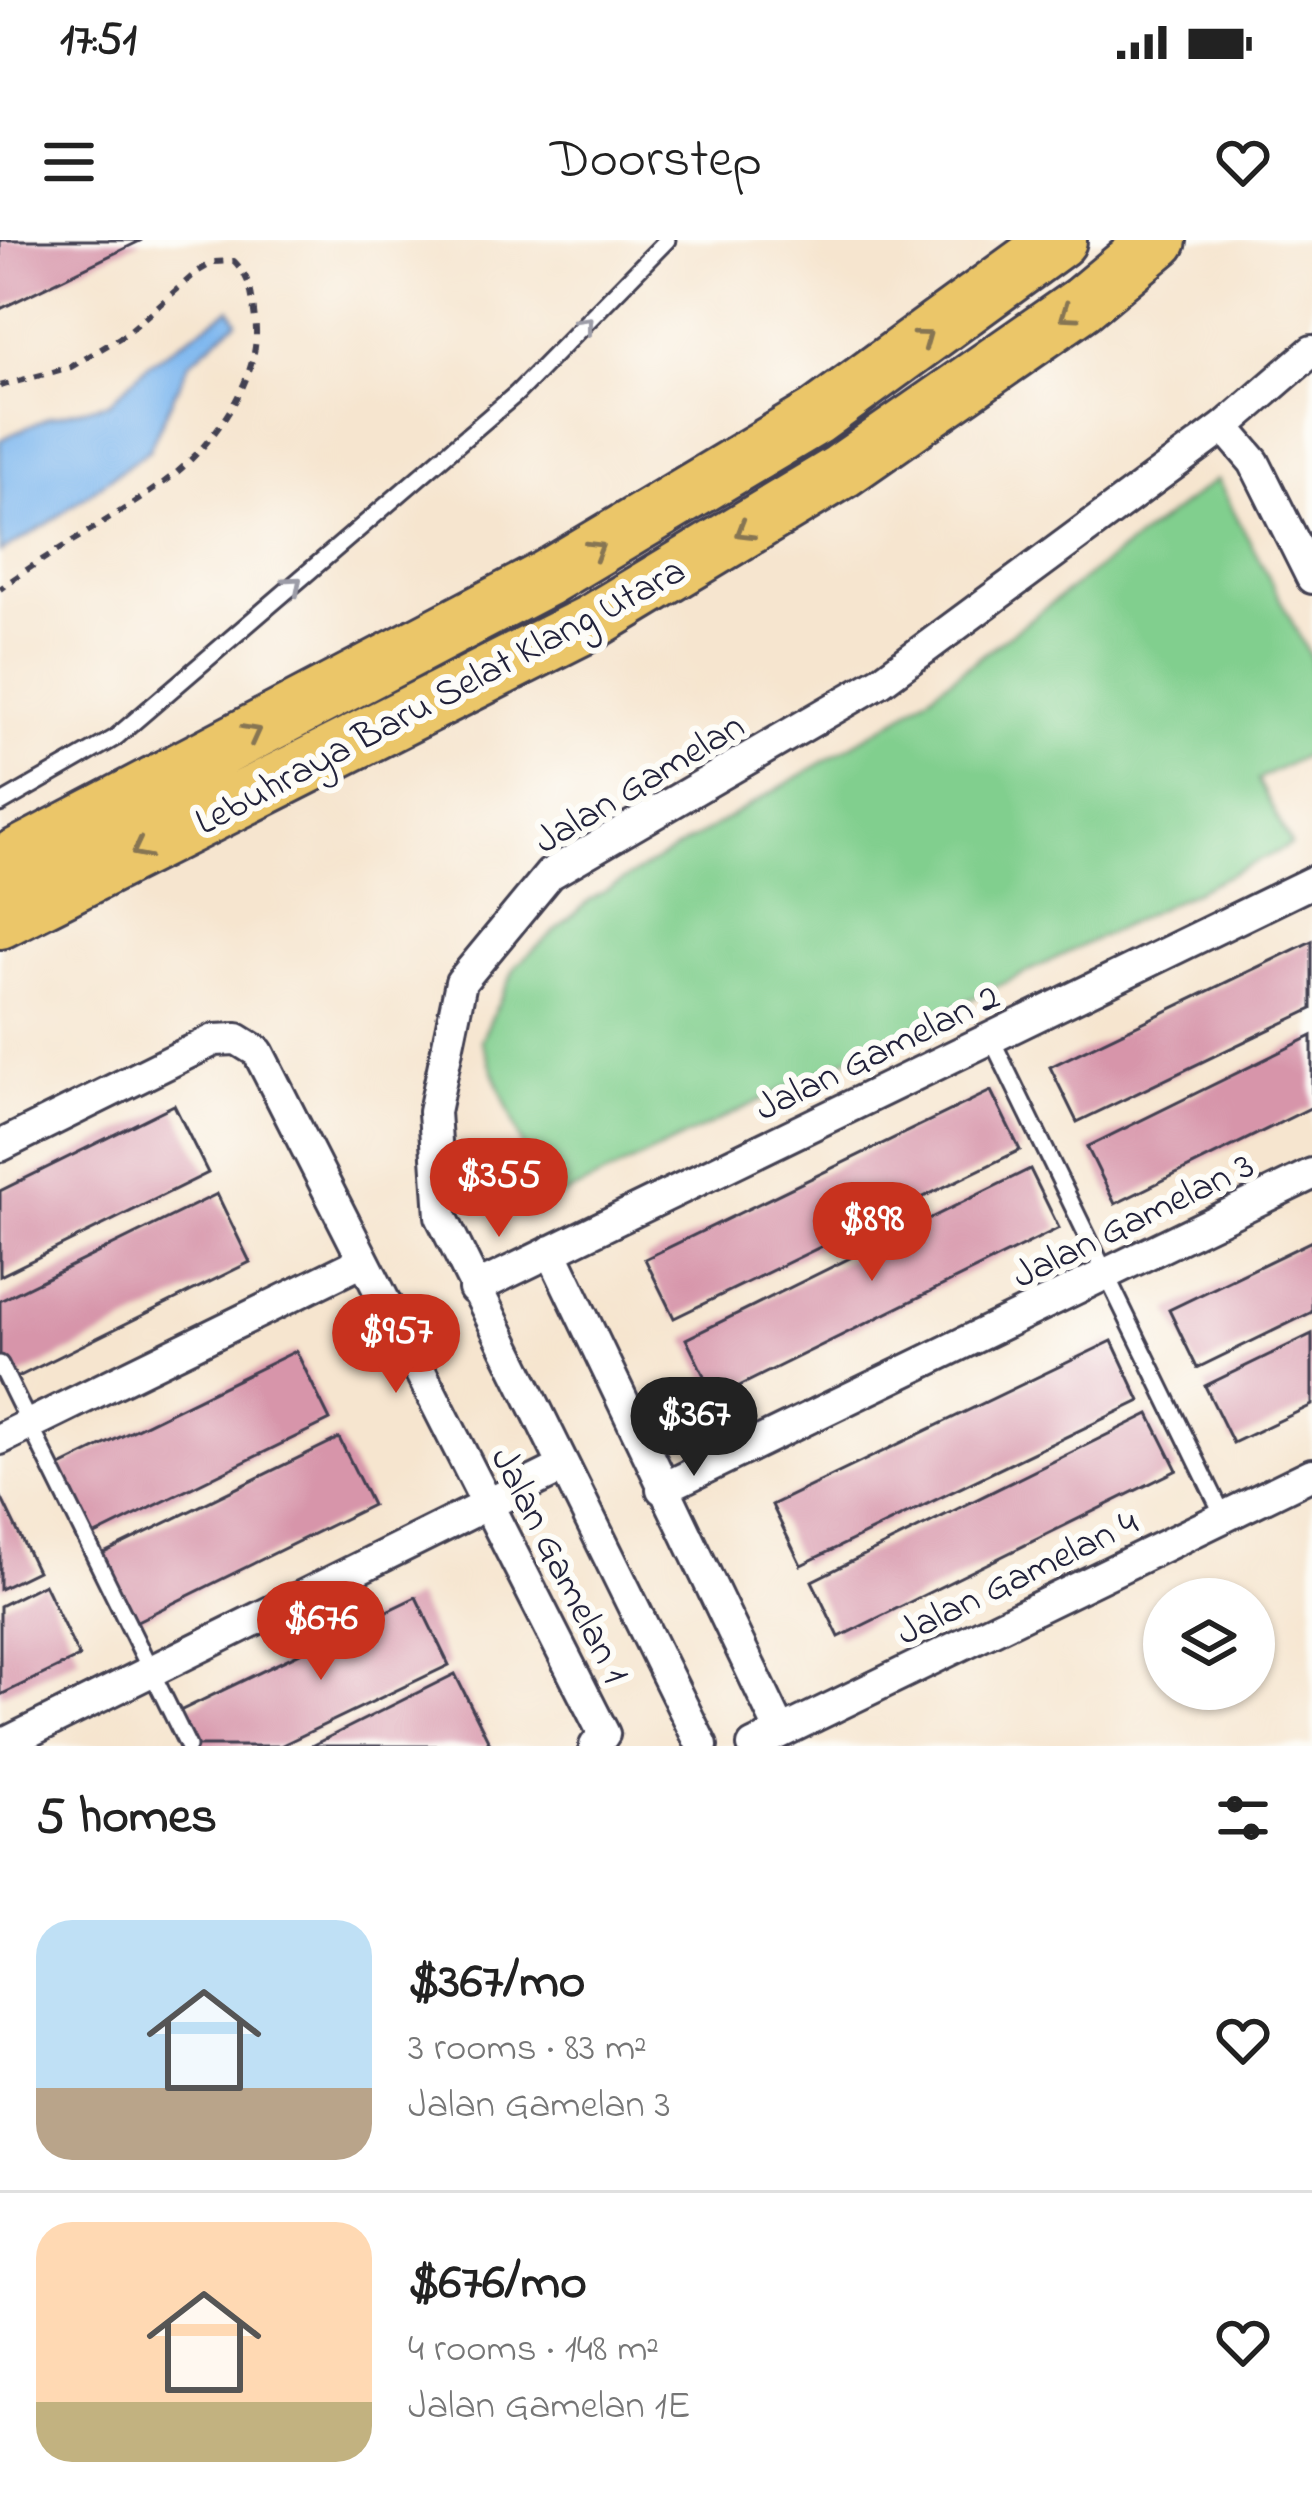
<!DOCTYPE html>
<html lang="en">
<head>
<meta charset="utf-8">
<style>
	body { margin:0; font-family:"Indie Flower",sans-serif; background:#f6f6f6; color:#222; height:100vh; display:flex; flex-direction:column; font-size:45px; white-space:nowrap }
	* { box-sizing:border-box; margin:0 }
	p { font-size:39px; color:#767676 }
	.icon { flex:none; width:66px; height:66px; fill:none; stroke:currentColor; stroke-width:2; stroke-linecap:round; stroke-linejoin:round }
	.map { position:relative; height:1506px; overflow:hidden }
	.details { display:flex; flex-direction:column; background:#fff; flex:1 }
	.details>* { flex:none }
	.tools { position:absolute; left:1143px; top:1338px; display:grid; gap:24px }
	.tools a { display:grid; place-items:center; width:132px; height:132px; border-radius:50%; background:#fff; box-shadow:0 3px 9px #0004; font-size:60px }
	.price { position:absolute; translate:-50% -102px; padding:0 27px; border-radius:42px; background:#c8321e; color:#fff; font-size:39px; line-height:78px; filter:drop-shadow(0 3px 6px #0008) }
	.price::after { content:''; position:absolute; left:50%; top:72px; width:36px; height:27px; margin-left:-18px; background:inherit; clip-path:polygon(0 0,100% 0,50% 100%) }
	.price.on { background:#222; color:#fff }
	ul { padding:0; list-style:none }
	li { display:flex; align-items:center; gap:36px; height:300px; padding:0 36px }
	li+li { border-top:3px solid #e0e0e0 }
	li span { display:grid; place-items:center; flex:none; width:336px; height:240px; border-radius:36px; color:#555 }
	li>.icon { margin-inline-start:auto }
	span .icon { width:144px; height:144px; fill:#fffc; stroke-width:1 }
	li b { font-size:51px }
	h2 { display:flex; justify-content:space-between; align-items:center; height:144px; padding:0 36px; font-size:51px }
	.status { display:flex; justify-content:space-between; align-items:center; height:84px; padding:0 60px; background:#fff; direction:ltr }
	.status svg { height:33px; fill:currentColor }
	header { display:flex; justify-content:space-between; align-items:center; height:156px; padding:0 36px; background:#fff; font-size:54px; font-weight:600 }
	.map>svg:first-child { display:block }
	.green { fill:#81cf8e; stroke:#527864; stroke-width:3 }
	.water { fill:#7eb7ef; stroke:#506c95; stroke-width:3 }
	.building { fill:#d795aa }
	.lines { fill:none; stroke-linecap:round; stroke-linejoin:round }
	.lane-casing { stroke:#423f51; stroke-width:21 }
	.street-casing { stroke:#423f51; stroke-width:36 }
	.highway-casing { stroke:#423f51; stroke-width:60 }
	.path { stroke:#423f51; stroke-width:6; stroke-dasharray:9 9; stroke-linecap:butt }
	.lane { stroke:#fff; stroke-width:15 }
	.street { stroke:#fff; stroke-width:30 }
	.highway { stroke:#ebc669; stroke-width:54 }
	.oneway { stroke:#867452 }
	.oneway2 { stroke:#9c9ca7 }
	.labels { text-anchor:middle; stroke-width:12; stroke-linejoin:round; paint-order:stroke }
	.street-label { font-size:39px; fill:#22223b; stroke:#fdfcf7 }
</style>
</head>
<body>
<div class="status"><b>17:51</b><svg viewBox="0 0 49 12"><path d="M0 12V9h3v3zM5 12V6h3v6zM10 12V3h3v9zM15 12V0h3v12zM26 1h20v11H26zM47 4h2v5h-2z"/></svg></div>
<header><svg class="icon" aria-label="menu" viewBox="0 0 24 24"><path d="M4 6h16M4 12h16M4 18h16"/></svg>Doorstep<svg class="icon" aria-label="heart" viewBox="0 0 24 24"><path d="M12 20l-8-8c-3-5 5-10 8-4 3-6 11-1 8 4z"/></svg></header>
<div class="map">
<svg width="1312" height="1506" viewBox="0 0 1312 1506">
	<rect width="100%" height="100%" fill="#fdfcf7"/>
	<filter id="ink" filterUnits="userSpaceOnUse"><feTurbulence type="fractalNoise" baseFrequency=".00833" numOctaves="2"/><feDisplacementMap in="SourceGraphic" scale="24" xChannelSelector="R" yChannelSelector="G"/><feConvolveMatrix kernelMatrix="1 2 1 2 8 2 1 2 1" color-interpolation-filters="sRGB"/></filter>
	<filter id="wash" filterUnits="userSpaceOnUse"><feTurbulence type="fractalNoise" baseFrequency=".004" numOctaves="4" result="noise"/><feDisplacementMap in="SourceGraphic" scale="48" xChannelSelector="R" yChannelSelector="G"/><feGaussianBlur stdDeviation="2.7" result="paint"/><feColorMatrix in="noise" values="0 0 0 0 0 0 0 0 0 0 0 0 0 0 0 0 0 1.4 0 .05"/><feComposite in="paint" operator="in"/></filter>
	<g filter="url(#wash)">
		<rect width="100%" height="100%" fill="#f6e5cf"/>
		<path class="green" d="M1217 239 1312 420V511L1258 540 1291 605 545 964 481 800 516 726 590 660 901 476Z"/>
		<path class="water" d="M230 69 237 81 189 123 149 210 46 285 0 312V200L50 177 109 163 149 124Z"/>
		<g id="blocks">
			<path class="building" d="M0 0H142L0 69Z
				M1312 701V769L1077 882 1050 827Z
				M1312 796V867L1115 964 1087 907Z
				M991 851 1020 910 674 1078 645 1019Z
				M174 865 208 933 0 1036V951Z
				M1030 929 1059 988 715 1158 686 1099Z
				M217 954 250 1022 12 1140 0 1116V1061Z
				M1312 1001V1072L1197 1128 1169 1070Z
				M1312 1094V1165L1233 1203 1205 1146Z
				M1112 1101 1140 1161 801 1325 772 1265Z
				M296 1111 330 1180 93 1296 59 1227Z
				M1149 1174 1177 1230 839 1397 812 1341Z
				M339 1198 372 1265 135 1382 102 1314Z
				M0 1255 37 1331 0 1349Z
				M44 1344 79 1417 0 1455V1366Z
				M416 1357 449 1425 280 1506H197L180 1471Z
				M455 1434 491 1506H311Z"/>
		</g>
	</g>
	<g filter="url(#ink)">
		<use href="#blocks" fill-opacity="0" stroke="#423f51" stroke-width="3"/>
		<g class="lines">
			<defs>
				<path id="lane" d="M0 564 115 498 516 154 667 0
					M991 798 1224 1277
					M0 1124 188 1506"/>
				<path id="street" d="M1224 187 1254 222 1312 338
					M0 906 214 800 237 799 258 812 604 1494 595 1506
					M551 1011 781 1492
					M474 1049 1312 642
					M0 1199 363 1021
					M662 1249 1312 934
					M0 1506 563 1227
					M702 1506 441 976 434 872 461 742 550 634 881 441 1224 187 1312 111
					M753 1506 1312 1234"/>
				<path id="highway" d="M0 625 545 339 816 177 1059 0
					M0 681 590 383 842 231 1082 64 1159 0"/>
			</defs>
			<use href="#lane" class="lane-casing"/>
			<use href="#street" class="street-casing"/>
			<use href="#highway" class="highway-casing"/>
			<path class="path" d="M0 146 71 127 126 94 197 32 214 22 234 21C251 38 252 56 255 80 264 134 213 205 171 237 117 278 54 308 0 349"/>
			<use href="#lane" class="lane"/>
			<use href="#street" class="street"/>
			<use href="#highway" class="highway"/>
		</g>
		<defs><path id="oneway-chevron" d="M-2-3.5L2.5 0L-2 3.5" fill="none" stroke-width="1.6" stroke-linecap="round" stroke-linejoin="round" transform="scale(3)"/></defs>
		<g class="oneway">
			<use href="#oneway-chevron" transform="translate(1068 74) rotate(145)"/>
			<use href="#oneway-chevron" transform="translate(924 98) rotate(-36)"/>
			<use href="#oneway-chevron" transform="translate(744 291) rotate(149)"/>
			<use href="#oneway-chevron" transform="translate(596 309) rotate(-31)"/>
			<use href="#oneway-chevron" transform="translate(252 493) rotate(-28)"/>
			<use href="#oneway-chevron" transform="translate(140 610) rotate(153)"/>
		</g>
		<g class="oneway2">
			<use href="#oneway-chevron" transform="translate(585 84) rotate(-46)"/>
			<use href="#oneway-chevron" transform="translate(294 344) rotate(-41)"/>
		</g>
	</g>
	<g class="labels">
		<g class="street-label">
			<text transform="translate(439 454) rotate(-28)" y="14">Lebuhraya Baru Selat Klang Utara</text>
			<text transform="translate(638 541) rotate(-31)" y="14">Jalan Gamelan</text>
			<text transform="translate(876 810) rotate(-26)" y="14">Jalan Gamelan 2</text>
			<text transform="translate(1132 978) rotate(-26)" y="14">Jalan Gamelan 3</text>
			<text transform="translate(562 1324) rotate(63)" y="14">Jalan Gamelan 1</text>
			<text transform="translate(1016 1335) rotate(-26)" y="14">Jalan Gamelan 4</text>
		</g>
	</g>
</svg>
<div class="tools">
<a><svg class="icon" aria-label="layers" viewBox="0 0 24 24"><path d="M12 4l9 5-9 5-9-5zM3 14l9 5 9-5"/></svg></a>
</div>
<b class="price" style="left:499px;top:1000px">$355</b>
<b class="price" style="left:872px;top:1044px">$898</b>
<b class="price" style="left:396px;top:1156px">$957</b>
<b class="price on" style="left:694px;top:1239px">$367</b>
<b class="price" style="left:321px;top:1443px">$676</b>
</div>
<section class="details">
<h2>5 homes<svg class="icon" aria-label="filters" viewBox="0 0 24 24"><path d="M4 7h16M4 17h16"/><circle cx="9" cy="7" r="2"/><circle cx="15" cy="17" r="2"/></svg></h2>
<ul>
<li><span style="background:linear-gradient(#bfe0f5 70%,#b9a48a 0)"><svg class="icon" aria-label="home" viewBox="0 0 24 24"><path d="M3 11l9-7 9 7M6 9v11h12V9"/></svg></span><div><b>$367/mo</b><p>3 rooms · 83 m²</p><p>Jalan Gamelan 3</p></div><svg class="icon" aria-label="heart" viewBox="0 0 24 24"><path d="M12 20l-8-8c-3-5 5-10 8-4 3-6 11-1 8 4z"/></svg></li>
<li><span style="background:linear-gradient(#ffd9b3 75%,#c2b280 0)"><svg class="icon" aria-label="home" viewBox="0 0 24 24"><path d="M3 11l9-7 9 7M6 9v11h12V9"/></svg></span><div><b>$676/mo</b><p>4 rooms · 148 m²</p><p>Jalan Gamelan 1E</p></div><svg class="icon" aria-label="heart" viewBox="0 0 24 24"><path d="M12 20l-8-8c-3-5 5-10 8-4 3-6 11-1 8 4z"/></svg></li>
</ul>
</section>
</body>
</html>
